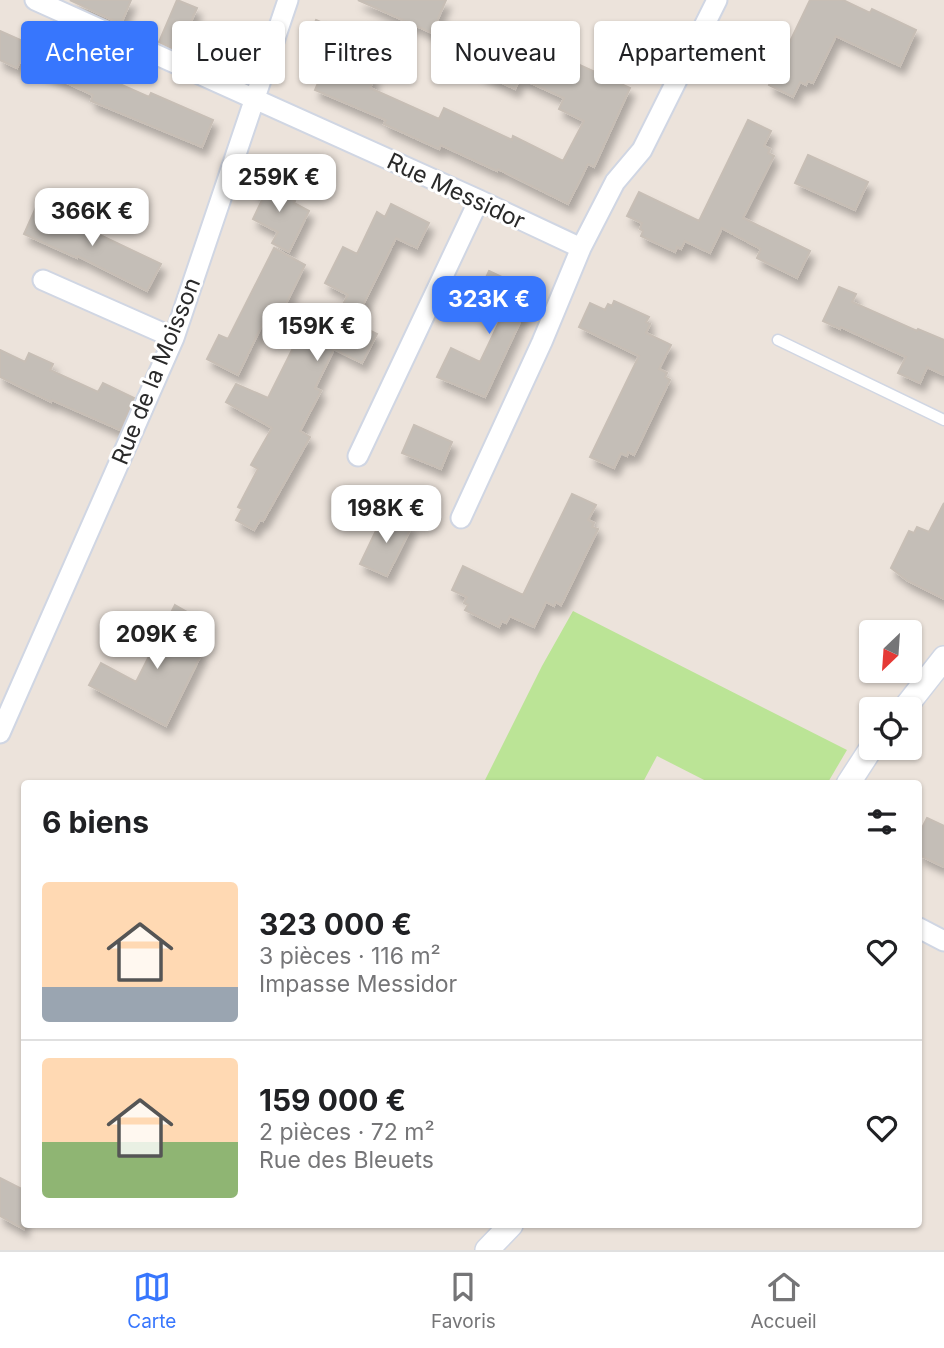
<!DOCTYPE html>
<html lang="fr">
<head>
<meta charset="utf-8">
<style>
	body { margin:0; font-family:Inter,sans-serif; background:#f6f6f6; color:#202124; height:100vh; display:flex; flex-direction:column; font-size:26px; white-space:nowrap }
	* { box-sizing:border-box; margin:0 }
	p { font-size:23px; color:#757577 }
	.icon { flex:none; width:38px; height:38px; fill:none; stroke:currentColor; stroke-width:2; stroke-linecap:round; stroke-linejoin:round }
	.map { position:relative; flex:1; overflow:hidden }
	.panel { position:absolute; left:21px; top:780px; width:901px; height:448px; display:flex; flex-direction:column; background:#fff; border-radius:7px; box-shadow:0 2px 5px #0004 }
	.panel>* { flex:none }
	.hud { position:absolute; left:21px; top:21px; width:903px; height:63px; display:flex; gap:14px }
	.needle { width:46px; rotate:205deg }
	.tools { position:absolute; left:859px; top:620px; display:grid; gap:14px }
	.tools a { display:grid; place-items:center; width:63px; height:63px; border-radius:7px; background:#fff; box-shadow:0 2px 5px #0004; font-size:35px }
	.price { position:absolute; translate:-50% -60px; padding:0 16px; border-radius:14px; background:#fff; color:#222; font-size:23px; line-height:46px; filter:drop-shadow(0 2px 4px #0008) }
	.price::after { content:''; position:absolute; left:50%; top:42px; width:21px; height:16px; margin-left:-10px; background:inherit; clip-path:polygon(0 0,100% 0,50% 100%) }
	.price.on { background:#3776fd; color:#fff }
	ul { padding:0; list-style:none }
	li { display:flex; align-items:center; gap:21px; height:175px; padding:0 21px }
	li+li { border-top:2px solid #e0e0e0 }
	li span { display:grid; place-items:center; flex:none; width:196px; height:140px; border-radius:7px; color:#555 }
	li>.icon { margin-inline-start:auto }
	span .icon { width:84px; height:84px; fill:#fffc; stroke-width:1 }
	li b { font-size:30px }
	h2 { display:flex; justify-content:space-between; align-items:center; height:84px; padding:0 21px; font-size:30px }
	.chip { padding:0 24px; border-radius:7px; background:#fff; box-shadow:0 2px 5px #0004; font-size:24px; line-height:63px }
	.chip.on { background:#3776fd; color:#fff }
	.dock { display:flex; justify-content:space-around; align-items:center; height:98px; border-top:2px solid #e0e0e0; background:#fff; font-size:19px; color:#757577 }
	.dock a { display:grid; justify-items:center; gap:4px }
	.dock .on { color:#3776fd }
	.map>svg:first-child { display:block }
	.green { fill:#bbe496 }
	.building { fill:#c4beb7; stroke:#c7beb5; stroke-width:2; filter:url(#shadow) }
	.lines { fill:none; stroke-linecap:round; stroke-linejoin:round }
	.service-casing { stroke:#d0d6e3; stroke-width:13 }
	.minor-casing { stroke:#d0d6e3; stroke-width:23 }
	.tertiary-casing { stroke:#d0d6e3; stroke-width:26 }
	.service { stroke:#fff; stroke-width:10 }
	.minor { stroke:#fff; stroke-width:19 }
	.tertiary { stroke:#fff; stroke-width:23 }
	.labels { text-anchor:middle; stroke-width:6; stroke-linejoin:round; paint-order:stroke }
	.street-label { font-size:23px; fill:#2a2a2a; stroke:#fff }
</style>
</head>
<body>
<div class="map">
<svg width="944" height="1250" viewBox="0 0 944 1250">
	<defs>
		<filter id="shadow"><feDropShadow dx="4.5" dy="8" stdDeviation="3.5" flood-color="#0004"/></filter>
	</defs>
	<rect width="100%" height="100%" fill="#ece3db"/>
	<path class="green" d="M573 611 847 750 827 784H712L657 756 642 784H483L542 666Z"/>
	<path class="building" d="M70 0H131L121 24Z
		M177 0 197 8 189 26 222 41 211 66 159 42Z
		M358 0H446L432 33Z
		M810 0H843L870 13 872 9 916 30 900 66 836 36 813 83 808 81 806 85 800 82 793 97 769 85Z
		M316 20 334 28 323 53 306 46Z
		M501 29 630 88 594 167 588 164 568 204 498 169 497 171 441 145 439 149 384 124 386 120 315 90 329 57 375 77 370 88 439 119 444 108 512 140 513 136 563 161 584 121 559 109 564 98 520 78 515 89 481 73Z
		M0 31 54 55 57 49 82 60 79 66 149 97 151 93 213 120 202 147 91 101 93 95 37 69 20 62 17 68 0 60Z
		M748 120 771 131 764 146 770 149 768 153 774 156 743 218 810 251 797 278 757 258 761 249 722 228 710 253 685 241 681 249 677 247 675 252 641 236 643 231 640 229 642 223 627 216 639 192 699 221Z
		M808 155 868 182 855 210 795 183Z
		M246 174 287 194 286 197 295 201 294 203 309 211 289 252 272 243 278 232 253 219 262 200Z
		M391 204 429 223 417 248 396 238 354 323 377 334 362 363 334 349 315 388 321 391 300 431 310 437 263 521 260 520 254 530 236 520 242 509 238 507 258 469 251 465 272 428 226 402 236 384 268 398 300 334 322 343 348 295 325 283 343 247 357 254 377 212 385 217Z
		M37 205 161 264 147 291 78 256 77 258 24 234Z
		M274 248 305 265 274 328 263 323 238 375 207 359 219 335 228 339Z
		M489 271 534 292 485 397 437 377 451 348 480 362 503 314 475 301Z
		M839 287 856 294 852 302 917 331 918 329 944 340V375L927 367 920 383 898 373 906 357 841 327 840 329 823 321Z
		M614 301 649 317 646 322 650 324 646 333 671 345 659 369 667 373 665 377 670 380 634 455 628 452 627 456 621 453 614 468 590 457 639 356 579 327 590 303 605 310 608 304 612 306Z
		M0 350 25 362 29 353 53 364 50 370 98 392 103 383 134 398 120 430 52 400 51 402 0 377Z
		M414 425 452 442 441 469 402 453Z
		M572 494 596 505 588 520 594 523 592 527 598 529 561 605 556 602 554 606 546 602 534 627 510 616 506 623 502 621 499 627 465 610 468 605 464 603 467 597 452 590 463 566 523 595Z
		M944 503V599L908 581 891 568 909 531 914 533 917 527 929 532Z
		M384 514 412 526 387 576 360 564Z
		M175 605 203 621 188 645 202 653 166 726 89 685 101 663 136 682Z
		M927 818 944 826V867L919 855V834Z
		M0 1178 24 1190V1229L0 1216Z"/>
	<g class="lines">
		<defs>
			<path id="service" d="M778 340 944 420"/>
			<path id="minor" d="M35 0 479 200 581 248
				M43 280 174 338
				M358 456 479 200
				M461 518 542 342 581 248 615 182 642 150 717 0
				M0 733 174 338 288 0
				M919 928 944 941"/>
			<path id="tertiary" d="M904 709 944 658
				M848 784 872 747
				M487 1250 511 1225"/>
		</defs>
		<use href="#service" class="service-casing"/>
		<use href="#minor" class="minor-casing"/>
		<use href="#tertiary" class="tertiary-casing"/>
		<use href="#service" class="service"/>
		<use href="#minor" class="minor"/>
		<use href="#tertiary" class="tertiary"/>
	</g>
	<g class="labels">
		<g class="street-label">
			<text transform="translate(456 191) rotate(25)" y="8">Rue Messidor</text>
			<text transform="translate(156 371) rotate(-68)" y="8">Rue de la Moisson</text>
		</g>
	</g>
</svg>
<div class="tools">
<a><svg class="needle" viewBox="-14 -14 28 28"><path d="M0-13l5 13h-10z" fill="#e53935"/><path d="M0 13l5-13h-10z" fill="#757577"/></svg></a>
<a><svg class="icon" aria-label="locate" viewBox="0 0 24 24"><circle cx="12" cy="12" r="6"/><path d="M12 2v4M12 18v4M2 12h4M18 12h4"/></svg></a>
</div>
<b class="price" style="left:279px;top:214px">259K €</b>
<b class="price" style="left:92px;top:248px">366K €</b>
<b class="price on" style="left:489px;top:336px">323K €</b>
<b class="price" style="left:317px;top:363px">159K €</b>
<b class="price" style="left:386px;top:545px">198K €</b>
<b class="price" style="left:157px;top:671px">209K €</b>
<div class="hud">
<a class="chip on">Acheter</a>
<a class="chip">Louer</a>
<a class="chip">Filtres</a>
<a class="chip">Nouveau</a>
<a class="chip">Appartement</a>
</div>
<section class="panel">
<h2>6 biens<svg class="icon" aria-label="filters" viewBox="0 0 24 24"><path d="M4 7h16M4 17h16"/><circle cx="9" cy="7" r="2"/><circle cx="15" cy="17" r="2"/></svg></h2>
<ul>
<li><span style="background:linear-gradient(#ffd9b3 75%,#9aa5b1 0)"><svg class="icon" aria-label="home" viewBox="0 0 24 24"><path d="M3 11l9-7 9 7M6 9v11h12V9"/></svg></span><div><b>323 000 €</b><p>3 pièces · 116 m²</p><p>Impasse Messidor</p></div><svg class="icon" aria-label="heart" viewBox="0 0 24 24"><path d="M12 20l-8-8c-3-5 5-10 8-4 3-6 11-1 8 4z"/></svg></li>
<li><span style="background:linear-gradient(#ffd9b3 60%,#8fb573 0)"><svg class="icon" aria-label="home" viewBox="0 0 24 24"><path d="M3 11l9-7 9 7M6 9v11h12V9"/></svg></span><div><b>159 000 €</b><p>2 pièces · 72 m²</p><p>Rue des Bleuets</p></div><svg class="icon" aria-label="heart" viewBox="0 0 24 24"><path d="M12 20l-8-8c-3-5 5-10 8-4 3-6 11-1 8 4z"/></svg></li>
</ul>
</section>
</div>
<nav class="dock">
<a class="on"><svg class="icon" aria-label="map" viewBox="0 0 24 24"><path d="M3 6l6-2 6 2 6-2v14l-6 2-6-2-6 2zM9 4v14M15 6v14"/></svg>Carte</a>
<a><svg class="icon" aria-label="saved" viewBox="0 0 24 24"><path d="M7 4h10v16l-5-4-5 4z"/></svg>Favoris</a>
<a><svg class="icon" aria-label="home" viewBox="0 0 24 24"><path d="M3 11l9-7 9 7M6 9v11h12V9"/></svg>Accueil</a>
</nav>
</body>
</html>
